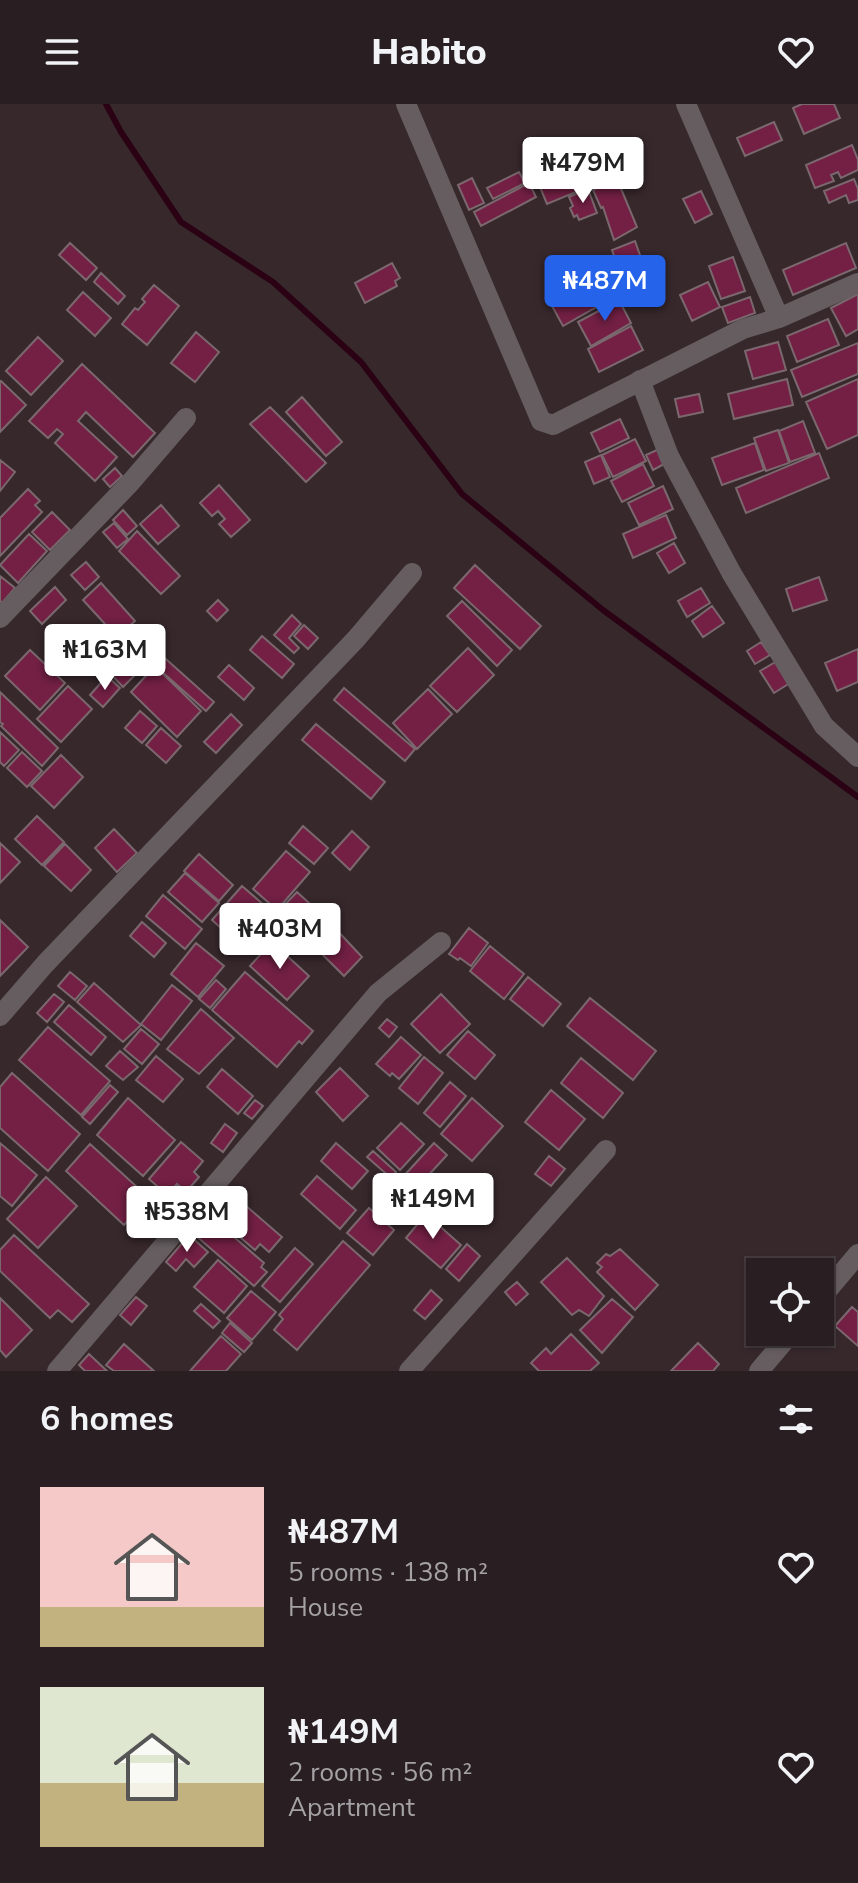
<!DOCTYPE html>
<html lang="en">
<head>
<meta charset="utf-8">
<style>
	body { margin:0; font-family:"Nunito Sans",sans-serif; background:#31272a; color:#f1f3f6; height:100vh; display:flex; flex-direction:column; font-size:30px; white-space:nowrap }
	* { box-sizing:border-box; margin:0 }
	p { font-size:26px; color:#a5a2a5 }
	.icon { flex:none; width:44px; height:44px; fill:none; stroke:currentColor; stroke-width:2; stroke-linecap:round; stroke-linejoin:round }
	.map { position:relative; height:1267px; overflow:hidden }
	.sheet { display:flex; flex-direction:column; background:#291e21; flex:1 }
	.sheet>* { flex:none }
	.fabs { position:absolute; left:746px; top:1154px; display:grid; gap:16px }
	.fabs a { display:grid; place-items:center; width:88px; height:88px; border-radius:0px; background:#291e21; box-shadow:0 2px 6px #0004,0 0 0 2px #453c3f; font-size:40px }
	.price { position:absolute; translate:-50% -68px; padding:0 18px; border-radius:8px; background:#fff; color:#222; font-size:26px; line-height:52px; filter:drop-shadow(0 2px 4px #0008) }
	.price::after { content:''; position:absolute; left:50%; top:48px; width:24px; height:18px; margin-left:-12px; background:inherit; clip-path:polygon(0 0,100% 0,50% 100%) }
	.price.selected { background:#2563eb; color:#fff }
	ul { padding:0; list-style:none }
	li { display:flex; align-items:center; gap:24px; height:200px; padding:0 40px }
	li span { display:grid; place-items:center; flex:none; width:224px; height:160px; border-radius:0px; color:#555 }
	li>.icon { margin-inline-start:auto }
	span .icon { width:96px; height:96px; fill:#fffc; stroke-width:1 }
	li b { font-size:34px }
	h2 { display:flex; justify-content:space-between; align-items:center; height:96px; padding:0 40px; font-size:34px }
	header { display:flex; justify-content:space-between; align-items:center; height:104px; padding:0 40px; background:#291e21; font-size:36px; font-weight:800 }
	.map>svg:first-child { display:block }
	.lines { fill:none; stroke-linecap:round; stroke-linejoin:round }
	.stream { stroke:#2a0213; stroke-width:6 }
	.building { fill:#732044; stroke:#7b686e; stroke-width:2 }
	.street { stroke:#655d60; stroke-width:20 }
</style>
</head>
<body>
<header><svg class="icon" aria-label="menu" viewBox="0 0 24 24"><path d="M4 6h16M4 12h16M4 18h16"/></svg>Habito<svg class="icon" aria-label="heart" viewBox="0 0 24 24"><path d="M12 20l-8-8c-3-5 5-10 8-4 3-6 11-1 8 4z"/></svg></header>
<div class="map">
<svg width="858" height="1267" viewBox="0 0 858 1267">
	<rect width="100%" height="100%" fill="#37282c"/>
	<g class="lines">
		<path class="stream" d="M106 0 121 28 181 118 273 178 361 258 462 390 603 506 858 693"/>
	</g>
	<path class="building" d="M802 0H834L840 14 804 30 793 4Z
		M774 18 782 36 745 52 737 34Z
		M852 41 858 56V66L841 74 838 68 831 71 834 77 815 84 806 61Z
		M572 61 583 85 547 100 537 76Z
		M519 68 525 79 493 95 487 84Z
		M472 74 484 99 469 106 458 81Z
		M617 75 637 123 614 136 603 103 601 104 593 86Z
		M854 75 858 85V96L849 99 846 91 829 99 824 87Z
		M529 79 536 93 481 122 474 108Z
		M588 85 597 109 579 116 577 111 574 113 570 104 573 102 569 93Z
		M701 87 712 110 695 119 683 95Z
		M635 137 641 154 618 163 612 146Z
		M70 139 97 164 86 176 59 151Z
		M846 139 856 164 793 191 783 166Z
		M733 153 745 187 721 195 709 162Z
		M392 159 400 174 395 177 397 182 365 199 355 179Z
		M101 169 125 192 118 200 94 178Z
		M603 173 614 193 563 222 552 202Z
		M708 178 720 203 692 217 680 191Z
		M154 181 179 202 147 241 122 220 135 204 138 206 145 198 142 195Z
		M83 188 111 214 95 232 67 206Z
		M858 190V225L846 232 831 204Z
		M750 193 755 209 728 219 722 203Z
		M619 196 631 219 591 242 578 218Z
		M828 215 839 241 797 258 787 232Z
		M631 222 643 246 599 268 588 245Z
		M196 228 219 248 195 278 171 259Z
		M38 233 63 257 31 291 6 267Z
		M778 238 786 266 753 275 745 247Z
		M858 239V270L802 293 791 266Z
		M82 260 155 329 133 353 86 308 78 317 117 353 95 377 55 339 63 330 57 325 48 334 29 317Z
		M787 275 793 301 734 315 728 290Z
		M858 275V331L827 345 806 298Z
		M1 277 26 301 0 328V278Z
		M699 290 703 308 679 313 675 295Z
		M302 293 342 338 326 352 286 308Z
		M270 303 326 359 306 378 250 320Z
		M620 315 629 334 600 348 591 329Z
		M803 317 815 349 790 358 779 327Z
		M778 326 789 359 766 367 754 334Z
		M635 335 646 357 613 373 602 351Z
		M755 339 764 366 722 381 712 354Z
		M659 345 666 359 653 366 646 351Z
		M819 349 829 374 746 409 736 384Z
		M601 351 610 373 594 380 585 358Z
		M0 356 15 368 0 387Z
		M643 360 654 382 622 398 611 377Z
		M115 364 122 372 110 383 103 375Z
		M219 381 250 416 231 433 219 420 225 415 218 407 212 412 200 399Z
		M663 382 673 405 639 421 628 399Z
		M28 385 40 397 35 401 42 408 0 452V414Z
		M161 401 179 422 158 440 140 420Z
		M123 406 137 422 127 431 113 416Z
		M52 408 70 426 50 446 32 428Z
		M666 411 676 434 633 454 623 430Z
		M114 419 128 435 117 444 103 428Z
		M137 427 180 472 161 490 119 447Z
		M29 430 47 447 18 479 0 461Z
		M674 439 685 459 669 469 657 449Z
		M86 458 99 473 85 486 71 471Z
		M475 461 541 522 520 545 454 484Z
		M0 472 15 484 2 499 0 497Z
		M819 473 827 496 793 507 786 485Z
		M101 479 135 517 117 533 83 496Z
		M55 483 66 496 42 520 30 507Z
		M701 484 710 499 687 513 678 497Z
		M218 496 228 506 217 517 207 507Z
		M462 497 512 546 497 562 447 512Z
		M712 502 724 519 703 533 692 517Z
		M292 511 301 520 289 534 299 544 294 549 274 531Z
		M304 521 318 534 308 545 294 532Z
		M262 532 294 560 282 574 250 546Z
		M761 538 770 551 755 560 747 547Z
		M468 544 494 571 457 608 430 582Z
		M858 545V578L837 587 825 559Z
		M30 546 65 579 40 606 5 572Z
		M158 548 214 598 206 607 150 557Z
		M126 554 139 567 123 583 110 569Z
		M777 557 790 579 774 589 760 567Z
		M229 561 254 584 244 596 218 573Z
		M155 562 201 607 177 633 131 588Z
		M107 572 120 584 103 603 90 591Z
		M68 582 92 605 61 638 37 615Z
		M344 584 415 645 405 657 334 596Z
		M428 585 452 610 417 645 393 619Z
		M0 588 58 644 42 662 1 622 3 620 0 618Z
		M140 607 157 622 142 639 125 624Z
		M231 610 242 621 216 649 204 638Z
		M316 620 385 678 371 695 302 636Z
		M161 624 181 642 166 659 146 641Z
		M0 628 19 646 4 662 0 658Z
		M22 648 42 667 27 683 7 664Z
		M61 651 83 673 54 704 31 682Z
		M37 712 64 738 42 761 15 735Z
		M303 722 328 744 314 760 289 739Z
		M114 725 137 749 117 768 95 744Z
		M352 727 369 743 350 766 332 749Z
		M0 739 20 758 0 779Z
		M65 740 91 766 71 787 44 762Z
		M286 747 310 768 277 806 253 785Z
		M199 750 233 781 219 797 184 767Z
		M185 769 219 799 202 818 168 788Z
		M242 782 272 808 242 843 212 816Z
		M297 788 309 799 290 820 277 809Z
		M163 791 202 825 185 845 146 812Z
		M0 816 28 843 0 872Z
		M142 818 166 839 154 853 130 832Z
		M334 823 362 853 344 872 314 842Z
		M469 824 488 839 471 862 460 854 458 856 449 850Z
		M272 838 309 872 287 896 250 862Z
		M196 839 224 862 198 893 171 870Z
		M490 842 524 870 504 895 470 867Z
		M70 868 87 882 75 896 58 882Z
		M245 868 313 927 302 940 299 937 277 963 212 906Z
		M528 873 561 900 543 922 510 895Z
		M216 876 226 885 210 904 199 895Z
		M94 879 141 921 123 938 77 898Z
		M172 881 192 897 161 936 141 920Z
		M54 890 64 898 47 918 37 909Z
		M441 890 470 920 440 949 411 920Z
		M590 894 656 947 633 976 567 922Z
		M69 901 106 933 91 951 54 918Z
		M201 905 234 934 199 970 167 945Z
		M387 915 397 923 389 933 379 924Z
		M48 923 110 977 81 1011 19 956Z
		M141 925 159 940 142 960 124 945Z
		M468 927 495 951 475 975 447 951Z
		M401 933 421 951 399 975 392 969 390 972 376 960Z
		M120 947 138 963 123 976 106 962Z
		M156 952 183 975 163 998 136 976Z
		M424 953 443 969 418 1000 399 984Z
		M581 954 623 989 603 1014 561 979Z
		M340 964 368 992 343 1017 316 988Z
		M222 965 253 992 238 1010 207 983Z
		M12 969 80 1030 48 1067 0 1024V983Z
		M450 978 466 992 440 1023 424 1009Z
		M110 981 118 988 90 1020 82 1013Z
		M551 986 585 1015 559 1046 525 1018Z
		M128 994 175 1036 143 1072 97 1031Z
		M472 994 503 1022 472 1057 441 1030Z
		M255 996 263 1002 252 1015 244 1009Z
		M401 1019 424 1040 400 1066 377 1044Z
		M225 1020 237 1029 223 1048 211 1039Z
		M181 1038 203 1057 194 1068 199 1073 186 1088 177 1080 167 1091 149 1075Z
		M0 1039 37 1071 12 1102 0 1092Z
		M336 1039 368 1067 352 1085 321 1057Z
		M434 1039 447 1051 414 1087 401 1075Z
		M90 1040 149 1094 124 1121 66 1067Z
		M373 1047 396 1068 391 1074 367 1053Z
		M549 1052 565 1065 551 1082 535 1070Z
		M317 1072 356 1106 340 1125 301 1090Z
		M46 1073 77 1102 38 1144 7 1115Z
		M230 1088 282 1133 269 1148 260 1140 255 1146 212 1109Z
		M369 1104 394 1126 373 1151 347 1129Z
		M426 1110 461 1141 441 1164 406 1134Z
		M211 1113 264 1159 261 1163 267 1168 254 1182 195 1131Z
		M14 1131 89 1200 72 1218 58 1206 50 1214 0 1167V1146Z
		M189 1131 208 1148 194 1163 186 1155 176 1167 166 1158Z
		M343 1137 370 1161 297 1246 274 1226 283 1215 279 1211Z
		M467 1140 480 1152 459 1177 446 1165Z
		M295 1144 313 1160 280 1198 262 1182Z
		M620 1145 658 1181 635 1206 597 1168 602 1163 597 1159 606 1150 610 1152Z
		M567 1154 604 1192 589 1212 579 1206 572 1211 541 1178Z
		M218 1156 247 1182 224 1209 194 1183Z
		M517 1178 528 1190 516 1201 505 1188Z
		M431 1186 442 1196 425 1215 414 1206Z
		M251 1187 276 1208 252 1236 227 1214Z
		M136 1193 147 1202 131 1221 120 1211Z
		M0 1194 32 1226 6 1253 0 1246Z
		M612 1195 633 1213 602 1249 580 1226Z
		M201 1200 220 1217 213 1224 194 1207Z
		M852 1203 858 1208V1242L835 1222Z
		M230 1219 252 1239 244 1248 222 1229Z
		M571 1230 599 1259 590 1267H539L531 1259 546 1244 551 1250Z
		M221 1232 241 1250 226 1267H190Z
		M698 1239 719 1260 713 1267H671Z
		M124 1240 154 1267H114L106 1261Z
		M89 1250 107 1267H85L79 1261Z"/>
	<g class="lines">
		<path class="street" d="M406 0 541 317 553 321 743 225 779 214 858 179
			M686 0 779 214
			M640 276 669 352 732 470 824 622 858 653
			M0 514 130 379 186 314
			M0 912 45 860 356 535 412 469
			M820 1195 858 1150
			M57 1267 378 889 441 838
			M409 1267 606 1046
			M759 1267 792 1228"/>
	</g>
</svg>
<div class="fabs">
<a><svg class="icon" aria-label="locate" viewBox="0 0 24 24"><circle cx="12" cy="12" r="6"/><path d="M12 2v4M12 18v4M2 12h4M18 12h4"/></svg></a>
</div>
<b class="price" style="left:583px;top:101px">₦479M</b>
<b class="price selected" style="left:605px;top:219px">₦487M</b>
<b class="price" style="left:105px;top:588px">₦163M</b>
<b class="price" style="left:280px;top:867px">₦403M</b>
<b class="price" style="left:433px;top:1137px">₦149M</b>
<b class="price" style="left:187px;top:1150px">₦538M</b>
</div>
<section class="sheet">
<h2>6 homes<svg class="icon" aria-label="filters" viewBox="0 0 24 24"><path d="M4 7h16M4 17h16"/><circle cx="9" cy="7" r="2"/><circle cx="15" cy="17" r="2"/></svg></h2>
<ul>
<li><span style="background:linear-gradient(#f6c9c9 75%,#c2b280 0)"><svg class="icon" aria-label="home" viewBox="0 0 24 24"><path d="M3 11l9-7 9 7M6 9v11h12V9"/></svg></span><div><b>₦487M</b><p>5 rooms · 138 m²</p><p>House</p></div><svg class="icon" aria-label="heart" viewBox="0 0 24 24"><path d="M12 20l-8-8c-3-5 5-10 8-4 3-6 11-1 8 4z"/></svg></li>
<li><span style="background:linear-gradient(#dfe7d0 60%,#c2b280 0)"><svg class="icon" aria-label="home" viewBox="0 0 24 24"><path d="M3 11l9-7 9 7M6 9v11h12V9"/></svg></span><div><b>₦149M</b><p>2 rooms · 56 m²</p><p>Apartment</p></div><svg class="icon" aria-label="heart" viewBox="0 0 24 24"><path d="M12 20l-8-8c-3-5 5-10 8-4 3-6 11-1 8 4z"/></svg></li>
</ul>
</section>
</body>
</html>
